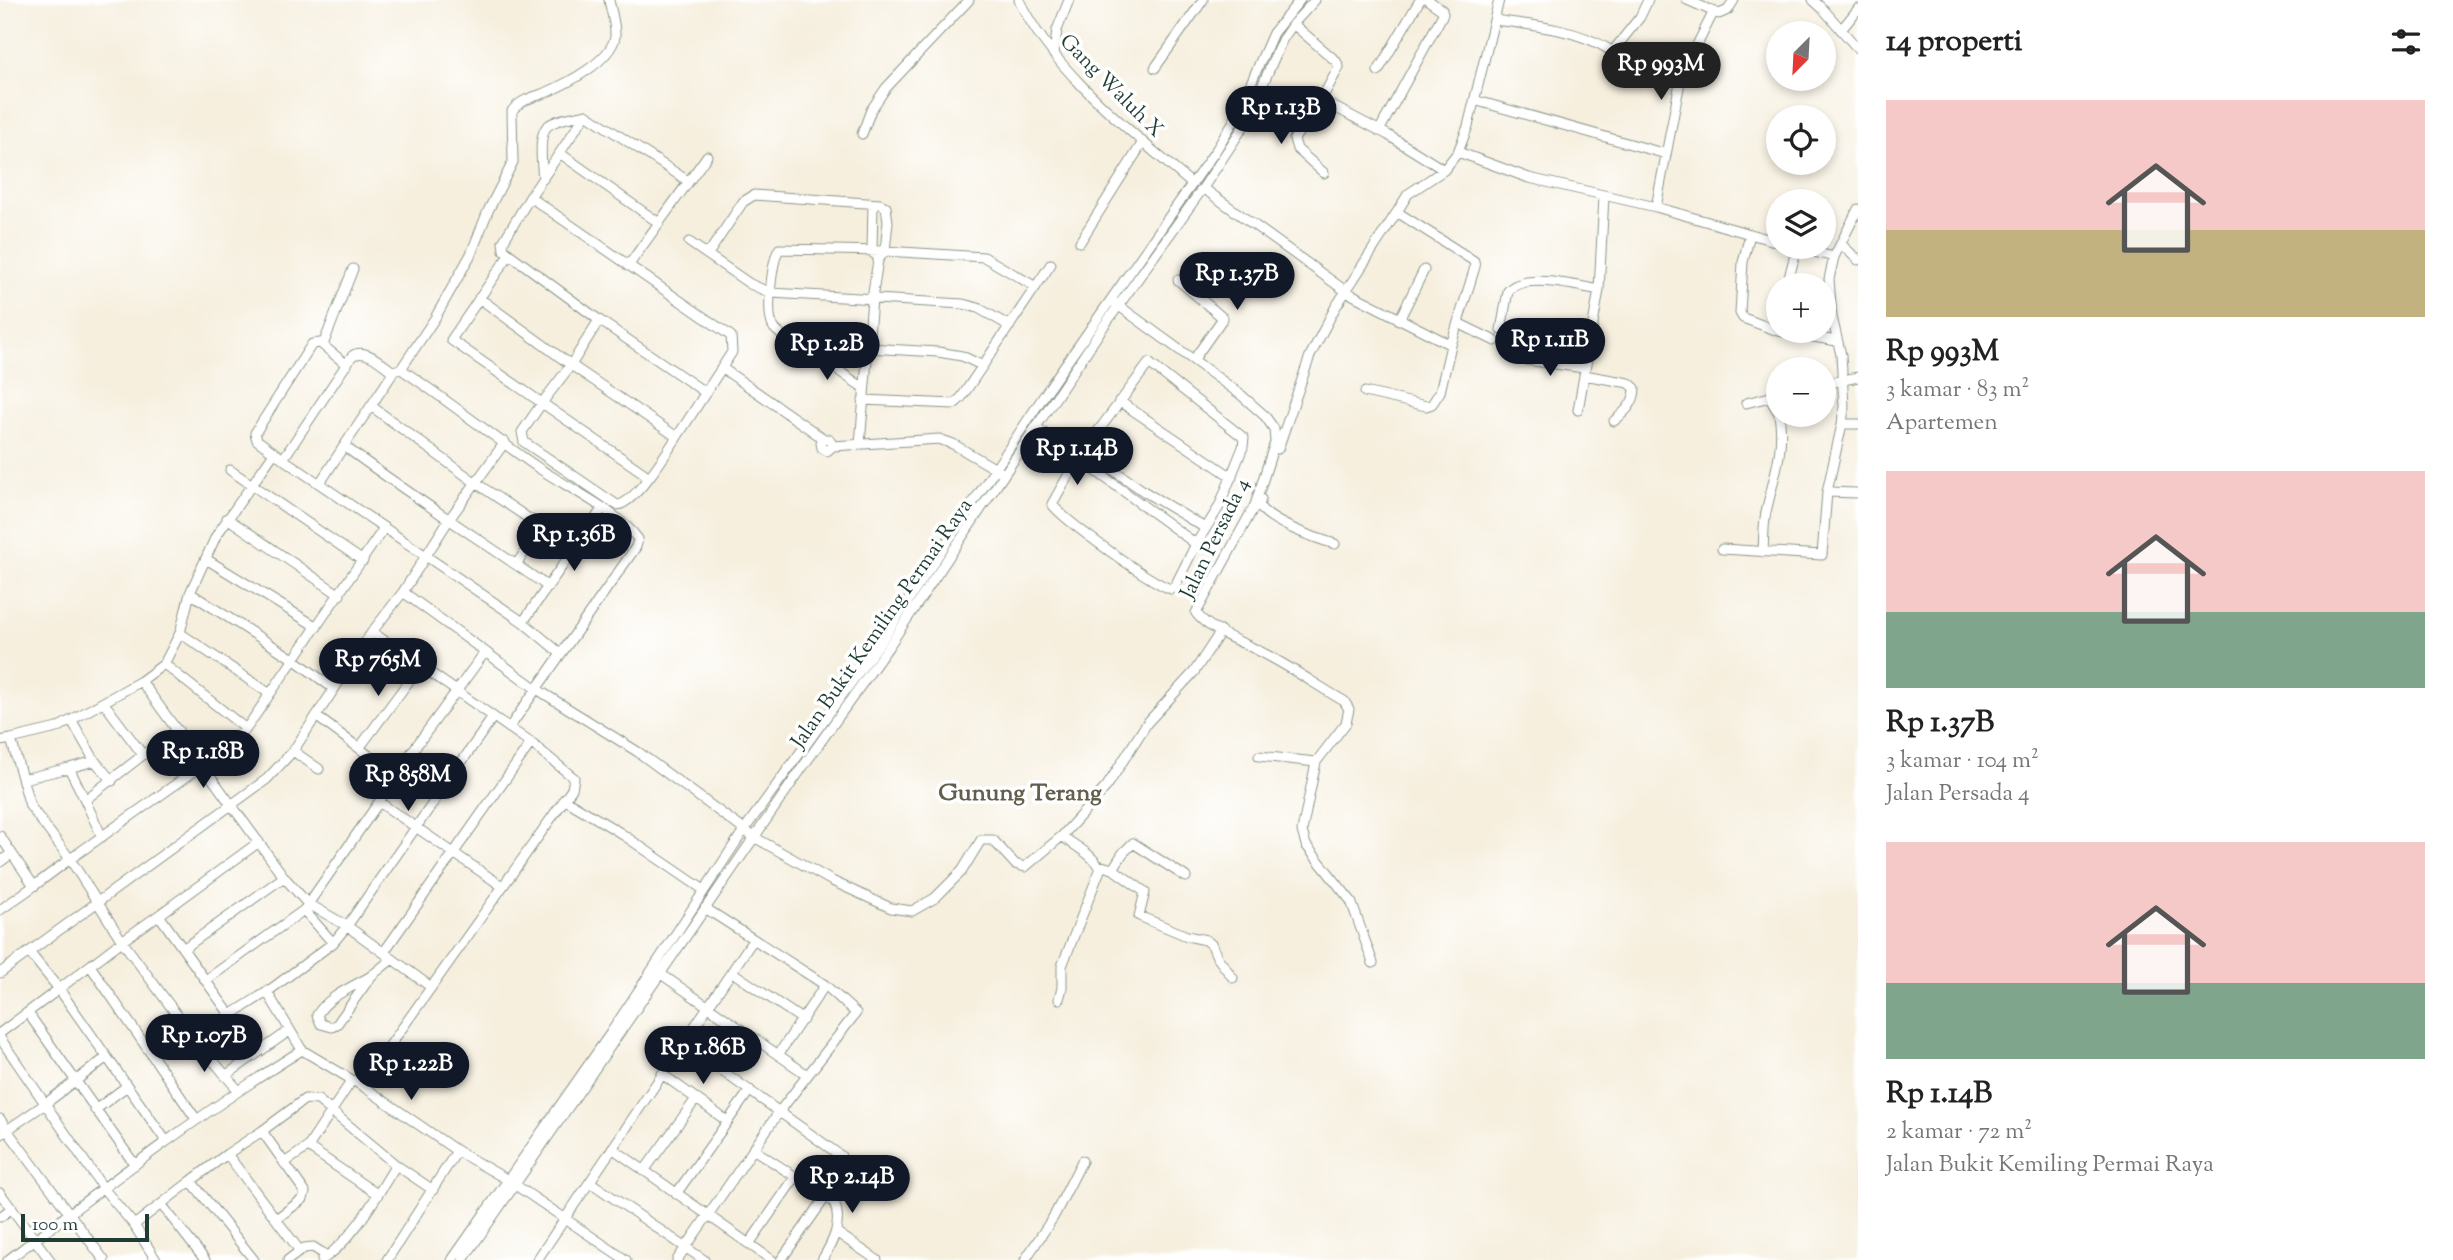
<!DOCTYPE html>
<html lang="id">
<head>
<meta charset="utf-8">
<style>
	body { margin:0; font-family:"Sorts Mill Goudy",serif; background:#f6f6f6; color:#222; height:100vh; display:flex; flex-direction:column; font-size:26px; white-space:nowrap }
	* { box-sizing:border-box; margin:0 }
	p { font-size:23px; color:#767676 }
	.icon { flex:none; width:38px; height:38px; fill:none; stroke:currentColor; stroke-width:2; stroke-linecap:round; stroke-linejoin:round }
	.map { position:relative; flex:1; overflow:hidden }
	.drawer { display:flex; flex-direction:column; background:#fff; width:595px }
	.drawer>* { flex:none }
	.needle { width:46px; rotate:204deg }
	.fabs { position:absolute; left:1766px; top:21px; display:grid; gap:14px }
	.fabs a { display:grid; place-items:center; width:70px; height:70px; border-radius:50%; background:#fff; box-shadow:0 4px 10px #0003; font-size:35px }
	.scale { position:absolute; left:21px; bottom:18px; width:128px; box-sizing:border-box; padding-left:7px; border:4px solid #1f3d34; border-top:0; font-size:19px; line-height:24px; white-space:nowrap; color:#1f3d34; -webkit-text-stroke:5px #fff; paint-order:stroke }
	.price { position:absolute; translate:-50% -60px; padding:0 16px; border-radius:24px; background:#111827; color:#fff; font-size:23px; line-height:46px; filter:drop-shadow(0 2px 4px #0008) }
	.price::after { content:''; position:absolute; left:50%; top:42px; width:21px; height:16px; margin-left:-10px; background:inherit; clip-path:polygon(0 0,100% 0,50% 100%) }
	.price.current { background:#222; color:#fff }
	ul { padding:0; list-style:none }
	li { display:grid; align-content:center; gap:14px; height:371px; padding:0 28px }
	li span { display:grid; place-items:center; height:217px; border-radius:0px; color:#555 }
	li>.icon { margin-inline-start:auto }
	span .icon { width:126px; height:126px; fill:#fffc; stroke-width:1 }
	li b { font-size:30px }
	h2 { display:flex; justify-content:space-between; align-items:center; height:84px; padding:0 28px; font-size:30px }
	main { display:flex; flex:1; min-height:0 }
	.map>svg:first-child { display:block }
	.lines { fill:none; stroke-linecap:round; stroke-linejoin:round }
	.minor-casing { stroke:#8a9689; stroke-width:11 }
	.minor { stroke:#fff; stroke-width:9 }
	.labels { text-anchor:middle; stroke-width:7; stroke-linejoin:round; paint-order:stroke }
	.street-label { font-size:21px; fill:#1f3d34; stroke:#fff }
	.quarter-label { font-size:24px; font-weight:bold; fill:#635e4d; stroke:#fff }
</style>
</head>
<body>
<main>
<div class="map">
<svg width="1858" height="1260" viewBox="0 0 1858 1260">
	<rect width="100%" height="100%" fill="#fff"/>
	<filter id="ink" filterUnits="userSpaceOnUse"><feTurbulence type="fractalNoise" baseFrequency=".0143" numOctaves="2"/><feDisplacementMap in="SourceGraphic" scale="14" xChannelSelector="R" yChannelSelector="G"/><feConvolveMatrix kernelMatrix="1 2 1 2 8 2 1 2 1" color-interpolation-filters="sRGB"/></filter>
	<filter id="wash" filterUnits="userSpaceOnUse"><feTurbulence type="fractalNoise" baseFrequency=".00686" numOctaves="4" result="noise"/><feDisplacementMap in="SourceGraphic" scale="28" xChannelSelector="R" yChannelSelector="G"/><feGaussianBlur stdDeviation="1.57" result="paint"/><feColorMatrix in="noise" values="0 0 0 0 0 0 0 0 0 0 0 0 0 0 0 0 0 1.4 0 .05"/><feComposite in="paint" operator="in"/></filter>
	<g filter="url(#wash)">
		<rect width="100%" height="100%" fill="#f6efde"/>
	</g>
	<g filter="url(#ink)">
		<g class="lines">
			<defs>
				<path id="minor" d="M1019 0C1052 71 1133 133 1192 184
					M1687 0 1719 14 1728 10 1734 0
					M1813 0 1824 10 1858 49
					M1494 20C1532 25 1577 29 1610 50 1616 54 1620 61 1624 66L1623 78
					M1293 24 1336 61 1339 67 1321 100 1294 139 1297 149 1324 173
					M1841 30 1858 9
					M1613 51 1640 17 1648 0
					M1054 55 1057 30 1069 0
					M1155 68 1203 0
					M1378 71 1420 0
					M1321 100 1388 135 1444 170
					M1474 100 1666 154
					M1379 131 1443 14 1442 10 1428 0
					M862 134 871 110 886 88 969 0
					M1458 152 1529 178 1656 207 1778 242
					M561 154 659 223
					M543 179C542 166 537 132 549 125 558 118 575 117 586 114L688 181
					M1203 188 1347 292 1451 345
					M530 197 586 114
					M873 204 872 250 874 254
					M1656 207 1681 77 1713 13
					M1750 234 1743 262 1740 313 1743 318 1778 331 1837 341
					M689 242 750 284 771 293 963 304 978 308 1010 326
					M1080 242 1143 142
					M1842 245 1858 260
					M1794 247 1834 257
					M708 254 743 202 754 195 880 204 886 207 888 222 885 251 878 260 872 299 860 444
					M628 266 707 156
					M1178 280 1223 318 1194 359
					M1787 285 1797 247
					M479 298 571 365 542 403 451 340 509 255
					M1115 303 1240 394 1265 416 1274 429 1275 442 1255 505 1196 613C1209 631 1245 643 1265 654 1292 668 1318 686 1344 701L1349 709 1346 723 1316 762 1259 756
					M599 320 571 365 677 437
					M1399 320 1424 270
					M1458 323 1495 341
					M1501 330 1508 291C1523 272 1578 286 1599 290
					M323 345 353 269
					M809 350 868 348 938 352 962 356 983 366
					M1519 359 1584 368
					M1149 363 1244 438 1243 447 1219 507 1196 544 1174 588 1171 589C1153 584 1063 520 1052 504L1078 458Z
					M722 368 824 439
					M401 369 435 318 471 254 488 211 513 162 512 111C520 100 533 97 545 93 566 84 610 62 615 37 616 26 611 11 609 0
					M392 371C381 363 365 347 352 356L283 459 523 622 560 653
					M1584 375 1629 383 1635 388C1635 403 1625 412 1614 421
					M1824 384 1858 377
					M864 388C845 376 826 361 806 349 796 342 782 338 774 328 765 316 772 262 779 249L885 251 984 257 1036 287
					M1365 392 1426 406 1432 404 1440 392 1451 345 1475 267 1474 261 1397 212 1408 194 1444 170 1458 152 1468 126 1499 0
					M1769 397 1778 412
					M863 400 954 404 961 398 1051 264
					M1119 401 1232 477
					M1746 403 1778 395
					M371 406 476 483 574 549
					M1578 410 1599 290 1604 196
					M1842 424H1858
					M1037 428 1196 544
					M833 446 829 439H824L821 443 822 448 827 451 833 446 939 439 953 444 1001 472
					M1278 449 1310 356 1335 308 1397 212
					M1085 450 1145 492 1205 528
					M274 453 216 536 190 593 180 633 164 664 141 681 284 877 307 903 347 926 431 987
					M279 456 257 440 255 433 312 344 320 343 347 365
					M230 470 363 561
					M648 476 542 403 522 432 524 442 617 505C634 505 667 452 677 437L732 352 731 336 530 197 503 242 504 250 599 320 706 393
					M320 483 344 446
					M1827 492 1857 493
					M1261 499 1259 506C1271 523 1315 538 1335 544
					M227 518 340 595
					M1722 549 1822 555 1827 492 1842 424 1844 407 1841 355 1832 317 1829 279 1834 257 1858 209
					M1763 552C1764 538 1763 521 1767 508 1774 476 1785 448 1779 415
					M206 559 317 627
					M516 565 542 526
					M403 592 535 688 638 752 754 837 832 881 891 908 912 911 935 898 962 871 981 840H993L1015 864 1025 867 1062 836
					M190 593 295 660 334 689
					M523 622 602 509
					M372 632 531 743 574 778 572 789 376 1065
					M180 633 270 694
					M485 652 395 775 379 802 502 886
					M164 664 246 729
					M141 681 57 728 11 739 30 806 70 859 203 765 246 729 384 528
					M104 703 143 755 178 730
					M316 716 395 775
					M493 717 347 926 333 943 267 992 302 1050 364 1087 457 1151 508 1180 626 1260
					M509 728 636 547 638 539C619 512 565 486 537 467 491 435 447 400 401 369L392 371 391 376 344 446C410 495 479 539 547 586
					M0 741 11 739
					M360 747 420 666
					M293 751 319 769
					M95 761 112 781
					M1316 762 1302 831 1306 845 1351 901 1373 963
					M69 768 95 761 72 721
					M23 779 69 768 85 800
					M564 799 619 832 704 890
					M0 836 34 886 70 859 122 941 159 915 183 949 284 877
					M102 837 85 800 143 755
					M0 862 11 854
					M1098 865 1113 869 1145 892 1139 916 1187 936 1206 940 1212 945 1217 957 1233 978
					M1113 869 1123 853 1133 843 1186 877
					M0 910 34 886
					M304 910 333 943
					M159 915 259 842
					M183 949 231 1016
					M29 952 59 989 122 941 194 1038 238 1090
					M384 952 531 743
					M91 967 196 1119
					M658 972 806 1074
					M732 972 803 1020
					M0 973 267 779 293 751 372 632 403 592 448 521 505 442
					M372 975 337 1024 332 1027 321 1024 317 1015C328 996 353 987 371 976 378 971 385 964 393 959
					M206 980 304 910 379 802
					M1059 999 1062 988V966L1100 870C1094 854 1074 846 1062 836L1107 786 1147 723 1194 672 1221 631
					M28 1013 135 1165
					M0 1033 59 989 166 1141
					M0 1038 103 1188 134 1225
					M194 1038 267 992
					M683 1043 841 1156 842 1165 834 1202 753 1149
					M778 1055 825 985
					M662 1074 727 1121
					M225 1076 289 1031
					M95 1110 127 1086
					M0 1119 7 1130 45 1104 107 1057
					M262 1131 227 1154 300 1251
					M0 1135 7 1130 104 1260
					M308 1147 352 1080
					M612 1148 772 1260
					M284 1163 308 1147 377 1194
					M644 1171 696 1099
					M191 1181 227 1154
					M590 1182 704 1260
					M0 1193 50 1260
					M676 1194 750 1090
					M161 1204 205 1260
					M0 1217 12 1208
					M276 1219 303 1199 305 1192 262 1131 305 1099 318 1100 396 1165 433 1190
					M836 1232 877 1260
					M749 1244 796 1176
					M8 1260C104 1187 199 1114 302 1050
					M156 1260 134 1225 191 1181 254 1260
					M288 1260 304 1248 313 1247 327 1256
					M322 1260C355 1238 375 1198 396 1165
					M387 1260 457 1151
					M452 1260 610 1034 744 830 882 640 1053 382 1216 150 1235 119 1273 33 1300 0
					M463 1260 802 768 889 646 1101 330 1203 188 1247 121 1282 40 1293 24 1315 0
					M537 1260 753 940
					M677 1260 779 1112 856 1013 825 985 705 908
					M781 1260 825 1198
					M822 1260C833 1242 843 1223 834 1202
					M1025 1260 1054 1216 1082 1161"/>
			</defs>
			<use href="#minor" class="minor-casing"/>
			<use href="#minor" class="minor"/>
		</g>
	</g>
	<g class="labels">
		<g class="street-label">
			<text transform="translate(1112 85) rotate(45)" y="7">Gang Waluh X</text>
			<text transform="translate(1214 538) rotate(-64)" y="7">Jalan Persada 4</text>
			<text transform="translate(881 623) rotate(-55)" y="7">Jalan Bukit Kemiling Permai Raya</text>
		</g>
		<g class="quarter-label">
			<text x="1020" y="800">Gunung Terang</text>
		</g>
	</g>
</svg>
<div class="fabs">
<a><svg class="needle" viewBox="-14 -14 28 28"><path d="M0-13l5 13h-10z" fill="#e53935"/><path d="M0 13l5-13h-10z" fill="#767676"/></svg></a>
<a><svg class="icon" aria-label="locate" viewBox="0 0 24 24"><circle cx="12" cy="12" r="6"/><path d="M12 2v4M12 18v4M2 12h4M18 12h4"/></svg></a>
<a><svg class="icon" aria-label="layers" viewBox="0 0 24 24"><path d="M12 4l9 5-9 5-9-5zM3 14l9 5 9-5"/></svg></a>
<a>+</a>
<a>−</a>
</div>
<div class="scale">100 m</div>
<b class="price current" style="left:1661px;top:102px">Rp 993M</b>
<b class="price" style="left:1281px;top:146px">Rp 1.13B</b>
<b class="price" style="left:1237px;top:312px">Rp 1.37B</b>
<b class="price" style="left:1550px;top:378px">Rp 1.11B</b>
<b class="price" style="left:827px;top:382px">Rp 1.2B</b>
<b class="price" style="left:1077px;top:487px">Rp 1.14B</b>
<b class="price" style="left:574px;top:573px">Rp 1.36B</b>
<b class="price" style="left:378px;top:698px">Rp 765M</b>
<b class="price" style="left:203px;top:790px">Rp 1.18B</b>
<b class="price" style="left:408px;top:813px">Rp 858M</b>
<b class="price" style="left:204px;top:1074px">Rp 1.07B</b>
<b class="price" style="left:703px;top:1086px">Rp 1.86B</b>
<b class="price" style="left:411px;top:1102px">Rp 1.22B</b>
<b class="price" style="left:852px;top:1215px">Rp 2.14B</b>
</div>
<section class="drawer">
<h2>14 properti<svg class="icon" aria-label="filters" viewBox="0 0 24 24"><path d="M4 7h16M4 17h16"/><circle cx="9" cy="7" r="2"/><circle cx="15" cy="17" r="2"/></svg></h2>
<ul>
<li><span style="background:linear-gradient(#f6c9c9 60%,#c2b280 0)"><svg class="icon" aria-label="home" viewBox="0 0 24 24"><path d="M3 11l9-7 9 7M6 9v11h12V9"/></svg></span><div><b>Rp 993M</b><p>3 kamar · 83 m²</p><p>Apartemen</p></div></li>
<li><span style="background:linear-gradient(#f6c9c9 65%,#7fa58c 0)"><svg class="icon" aria-label="home" viewBox="0 0 24 24"><path d="M3 11l9-7 9 7M6 9v11h12V9"/></svg></span><div><b>Rp 1.37B</b><p>3 kamar · 104 m²</p><p>Jalan Persada 4</p></div></li>
<li><span style="background:linear-gradient(#f6c9c9 65%,#7fa58c 0)"><svg class="icon" aria-label="home" viewBox="0 0 24 24"><path d="M3 11l9-7 9 7M6 9v11h12V9"/></svg></span><div><b>Rp 1.14B</b><p>2 kamar · 72 m²</p><p>Jalan Bukit Kemiling Permai Raya</p></div></li>
</ul>
</section>
</main>
</body>
</html>
